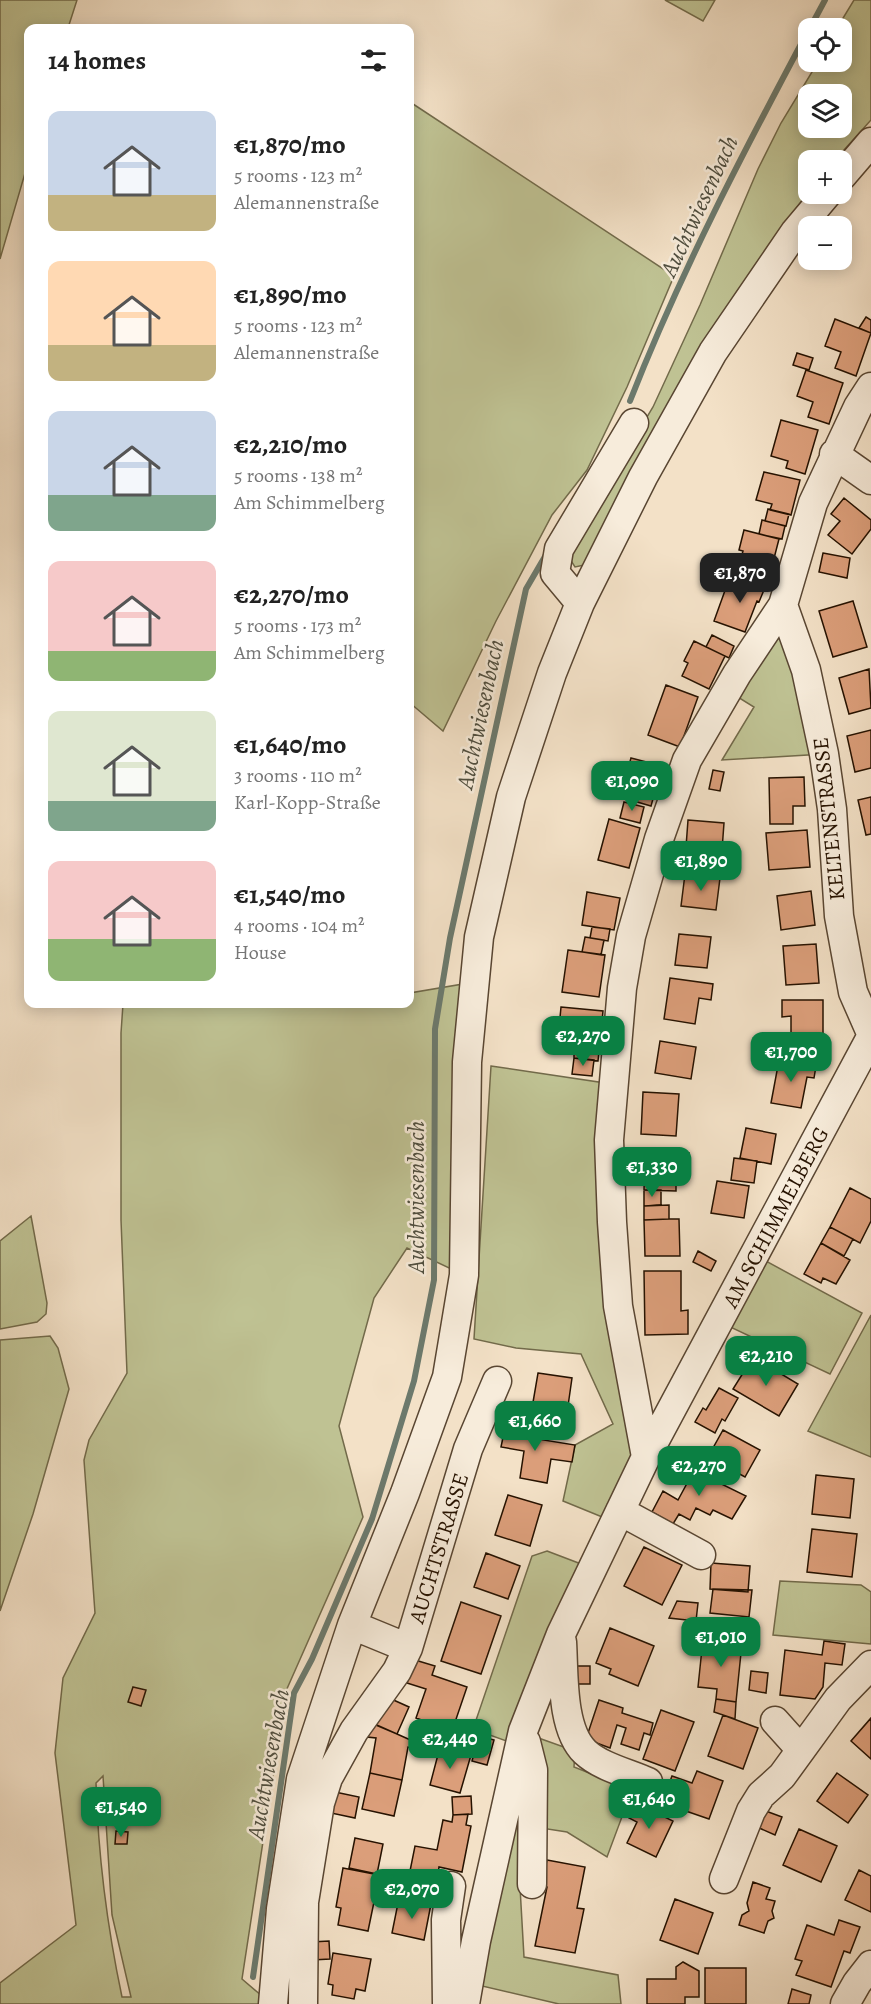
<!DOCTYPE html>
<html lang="en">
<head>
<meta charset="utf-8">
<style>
	body { margin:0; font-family:Alegreya,serif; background:#f2f2f2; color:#222; height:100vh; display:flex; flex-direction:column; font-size:22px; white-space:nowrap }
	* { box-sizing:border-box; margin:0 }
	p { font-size:20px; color:#767676 }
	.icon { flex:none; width:33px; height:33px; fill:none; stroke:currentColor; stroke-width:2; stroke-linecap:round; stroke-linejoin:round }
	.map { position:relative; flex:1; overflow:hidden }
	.panel { position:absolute; left:24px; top:24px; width:390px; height:984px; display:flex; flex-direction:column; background:#fff; border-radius:12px; box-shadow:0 3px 15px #0003 }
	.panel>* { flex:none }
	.fabs { position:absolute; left:798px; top:18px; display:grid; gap:12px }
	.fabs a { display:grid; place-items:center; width:54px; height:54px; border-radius:12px; background:#fff; box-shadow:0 3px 15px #0003; font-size:30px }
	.price { position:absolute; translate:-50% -51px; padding:0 14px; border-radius:12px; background:#0b8043; color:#fff; font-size:20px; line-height:39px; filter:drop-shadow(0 2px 3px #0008) }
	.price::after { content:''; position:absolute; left:50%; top:36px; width:18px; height:14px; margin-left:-9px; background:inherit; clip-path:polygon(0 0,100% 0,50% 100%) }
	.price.on { background:#222; color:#fff }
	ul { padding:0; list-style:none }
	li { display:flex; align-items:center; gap:18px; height:150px; padding:0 24px }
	li span { display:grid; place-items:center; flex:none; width:168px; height:120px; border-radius:12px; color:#555 }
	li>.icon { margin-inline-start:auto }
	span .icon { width:72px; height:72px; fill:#fffc; stroke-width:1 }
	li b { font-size:26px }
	h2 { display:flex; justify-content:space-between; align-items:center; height:72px; padding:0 24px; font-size:26px }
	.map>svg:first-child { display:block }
	.green { fill:#bfc293; stroke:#726a4a; stroke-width:1.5; fill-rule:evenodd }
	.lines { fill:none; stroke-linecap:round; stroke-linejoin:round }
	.stream { stroke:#6c796c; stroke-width:6 }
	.building { fill:#db9e7a; stroke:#261200; stroke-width:1.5 }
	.minor-casing { stroke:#594632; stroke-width:31 }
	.minor { stroke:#f7ecdb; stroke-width:28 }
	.labels { text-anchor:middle; stroke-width:5; stroke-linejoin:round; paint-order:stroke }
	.street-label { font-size:22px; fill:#261200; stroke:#f7ecdb }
	.water-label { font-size:24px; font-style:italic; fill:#4f4e3f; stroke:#f7ecdb }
</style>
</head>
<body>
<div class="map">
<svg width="871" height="2004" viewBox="0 0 871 2004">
	<rect width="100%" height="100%" fill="#f3e1c7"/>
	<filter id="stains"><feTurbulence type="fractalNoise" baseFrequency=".00333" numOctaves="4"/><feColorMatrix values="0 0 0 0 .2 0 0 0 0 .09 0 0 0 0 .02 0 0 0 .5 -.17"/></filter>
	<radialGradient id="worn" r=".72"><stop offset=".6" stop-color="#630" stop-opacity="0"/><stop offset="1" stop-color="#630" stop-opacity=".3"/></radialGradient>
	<path class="green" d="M0 0H77L68 28H28V163L0 259Z
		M665 0H715L703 21Z
		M854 0H871V120L835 160H808V193L791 215 589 564 575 567 566 553 653 407 700 305 758 169 781 123 818 62H842V28H837ZM808 94H842V128H808Z
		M410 102 674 276 627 387 587 470 552 515 496 621 443 731 410 703Z
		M783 605 824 754 722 760 754 707 728 691Z
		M475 982 464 1275 407 1248 374 1298 339 1426 363 1517 286 1691 242 1979 262 1996V2004H0V1983L76 1925 55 1753 63 1678 95 1613 84 1460 89 1440 127 1373 121 1220V1033L123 1004H410V993ZM103 1776 112 1915 131 1997H122C107 1926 98 1855 96 1783Z
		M491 1066 605 1083 641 1458 612 1521 563 1501 575 1445 613 1424 581 1354 516 1348 474 1339Z
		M31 1216 47 1303 46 1314 37 1322 0 1329V1241Z
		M762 1259 862 1313 830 1374 726 1325Z
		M871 1315V1457L808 1431Z
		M50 1336 58 1348 69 1389 33 1514 0 1611V1340Z
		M547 1551 589 1567 515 1744 473 1729 532 1556Z
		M780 1581 861 1585 871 1592V1644L773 1635Z
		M533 1736 575 1751 574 1767 632 1790 607 1857 567 1832 535 1827 520 1887 524 1957 618 1975 621 2004H559L482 1986 504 1852Z"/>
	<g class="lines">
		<path class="stream" d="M810 28 825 0
			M630 401C680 273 744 151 808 31
			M253 1977 294 1693 312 1659 372 1519 414 1381 434 1280 435 1029 450 938 526 589 547 553"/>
	</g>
	<path class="building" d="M866 317 871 320V333L859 328Z
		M835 319 871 333 856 376 835 368 841 352 825 346Z
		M797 353 813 358 809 370 793 365Z
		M806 370 843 383 829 424 808 417 813 402 797 396Z
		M781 420 818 430 805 474 786 468 788 461 771 456Z
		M764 472 800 480 791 515 770 510 772 504 756 500Z
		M844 498 871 520V529L852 554 828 535 840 521 831 514Z
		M768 509 789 514 786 526 765 521Z
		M762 520 785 526 782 539 759 534Z
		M744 530 779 539 770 574 739 565 743 551 739 550Z
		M823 553 850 558 847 578 819 572Z
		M745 577 766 585 759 602 757 601 745 632 714 621 727 585 740 590Z
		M853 601 867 647 833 657 819 611Z
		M712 635 734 646 729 658 706 647Z
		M694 641 725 656 709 689 682 676 688 663 684 661Z
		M869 669 871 708 849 714 839 678Z
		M666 685 698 697 680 747 648 735Z
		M871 730V768L855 772 847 736Z
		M631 758 662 766 651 806 620 797Z
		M713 770 724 772 720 791 709 789Z
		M804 777 805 806H793V824H770L769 778Z
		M871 797V834L866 835 858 800Z
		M624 802 644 807 640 823 620 818Z
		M609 819 640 828 629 868 598 860Z
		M688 820 724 823 722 850 686 847Z
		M807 830 810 867 769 870 766 833Z
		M685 874 720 878 716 910 681 906Z
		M811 891 815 925 781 930 777 896Z
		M587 892 620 898 614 930 582 925Z
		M592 927 610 929 608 941 590 938Z
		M679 934 711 937 707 968 675 965Z
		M585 937 604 940 601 955 582 952Z
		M816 944 819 983 786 985 783 946Z
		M568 950 605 955 599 997 562 992Z
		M670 978 713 984 711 1000 699 998 695 1024 664 1019Z
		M782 1000H823V1034H791V1016L782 1017Z
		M561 1007 603 1011 598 1061 574 1058V1052L557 1050Z
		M791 1034H823L819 1063 791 1057Z
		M660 1041 696 1047 691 1079 655 1073Z
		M574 1058 594 1060 592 1076 572 1074Z
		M779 1060 816 1066 814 1078 807 1077 801 1108 771 1103Z
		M643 1092 679 1094 676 1136 641 1134Z
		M746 1128 776 1134 771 1164 740 1158Z
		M645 1152 689 1153 688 1173H676V1191L644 1190Z
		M734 1158 757 1161 754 1183 731 1180Z
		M717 1181 749 1186 744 1218 711 1213Z
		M850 1188 871 1199V1221L860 1243 830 1227Z
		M644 1190H661V1205L644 1206Z
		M669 1205V1219L644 1220V1206Z
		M669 1219H679L680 1256H645L644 1220Z
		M830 1227 853 1239 844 1256 821 1243Z
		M821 1243 850 1260 836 1284 823 1278 821 1283 804 1274Z
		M698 1251 716 1261 711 1271 693 1262Z
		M644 1271H681V1311L688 1310V1334L645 1335Z
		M753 1357 798 1384 779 1416 733 1389Z
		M538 1373 572 1378 566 1420 531 1414Z
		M719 1388 738 1398 725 1421 722 1419 715 1433 695 1422 703 1408 706 1410Z
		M500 1402 517 1405 514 1424 489 1421Z
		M506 1423 533 1427 531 1438 575 1445 572 1462 551 1459 547 1483 520 1478 524 1451 501 1447Z
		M723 1430 760 1450 745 1477 708 1457Z
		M679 1456 698 1466 695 1471 746 1496 732 1519 713 1510 710 1515 696 1508 690 1520 679 1514 673 1524 652 1512 663 1491 678 1500 692 1474 674 1465Z
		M816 1475 854 1479 850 1518 812 1514Z
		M508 1495 542 1505 530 1546 495 1535Z
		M812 1529 857 1534 852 1577 807 1572Z
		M644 1547 682 1565 662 1605 624 1586Z
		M486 1553 520 1566 508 1599 474 1587Z
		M711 1563 750 1566 748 1592 710 1589Z
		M713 1589 752 1590 749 1617 710 1613Z
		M677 1601 698 1603 696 1621 669 1618Z
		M461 1602 501 1616 481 1674 441 1661Z
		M610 1628 654 1646 638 1686 609 1674 611 1669 596 1663Z
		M703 1639 742 1643 736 1702 716 1699 717 1689 698 1687Z
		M824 1641 845 1644 842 1665 825 1663 823 1687 815 1699 780 1695 785 1650 822 1655Z
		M415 1660 435 1666 432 1675 467 1687 452 1731 416 1718 426 1689 407 1683Z
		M570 1666H590V1684H570Z
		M751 1671 768 1673 766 1693 749 1690Z
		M133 1687 146 1690 141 1706 128 1702Z
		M389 1698 409 1707 397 1734 376 1725Z
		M716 1699 736 1702 735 1719 714 1712Z
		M599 1700 623 1708 622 1713 653 1723 650 1735 644 1733 639 1750 621 1744 626 1728 617 1725 610 1748 586 1739Z
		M661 1710 694 1722 675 1771 643 1759Z
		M723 1715 758 1728 743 1769 708 1756Z
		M871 1718V1759L851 1741Z
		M370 1722 415 1742 414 1748 408 1747 402 1780 370 1773 376 1738 367 1737Z
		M479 1736 494 1740 487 1765 472 1761Z
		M440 1747 471 1755 460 1793 430 1785Z
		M697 1771 723 1781 709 1819 680 1809 682 1803 664 1797 672 1776 692 1783Z
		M370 1773 402 1780 394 1816 362 1809Z
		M837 1773 868 1795 848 1823 817 1801Z
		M335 1792 359 1797 355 1818 331 1813Z
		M471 1796 472 1814 453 1815 452 1797Z
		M636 1803 673 1821 656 1857 627 1843 637 1822 629 1818Z
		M763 1810 782 1817 775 1835 757 1827Z
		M468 1814 466 1825 471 1826 462 1872 439 1867 437 1881 409 1876 415 1846 437 1850 443 1820 452 1822 453 1815Z
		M799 1829 837 1846 821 1882 783 1865Z
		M116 1831 128 1832 127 1844H115Z
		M355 1838 383 1844 377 1874 349 1868Z
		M547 1860 585 1867 577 1908 584 1909 575 1953 535 1946 547 1887 541 1886Z
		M343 1868 379 1875 377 1888 387 1890 384 1904 374 1902 368 1931 338 1925 341 1908 336 1907Z
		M859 1870 871 1876V1912L845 1900Z
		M753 1882 770 1888 766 1899 775 1901 772 1911 774 1918 768 1921 764 1933 739 1925 742 1915 749 1911 747 1903Z
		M675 1899 713 1913 698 1954 660 1940Z
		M412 1900 431 1904 424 1940 392 1933 398 1903 410 1905Z
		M839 1920 860 1927 850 1953 844 1951 831 1987 796 1975 802 1961 795 1959 807 1925 834 1935Z
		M329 1941 330 1959 312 1960 311 1942Z
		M333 1953 371 1959 365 1991 356 1989 354 1999 332 1995 333 1985 328 1984Z
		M683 1962 699 1971V1997H685V2004H647V1979H676V1967Z
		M705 1968H746V2004H705Z
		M792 1989 811 1995 809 2004H788Z"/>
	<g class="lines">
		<defs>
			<path id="minor" d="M842 176 871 142
				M834 454 871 480
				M580 603 555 573 559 549 634 423
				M783 605 806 670 824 754 832 809 839 916 853 992 871 1033
				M646 1457 618 1306 612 1222 609 1140 622 988 631 936 659 839 687 760 737 674 783 605 813 503 858 407 871 387
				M620 1511 701 1555
				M352 1625 408 1648
				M562 1642C564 1674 561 1729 585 1752 601 1767 628 1773 648 1782
				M775 1721 801 1750
				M526 1742 533 1770 532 1884
				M724 1879 751 1811 761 1795 782 1776 838 1699 871 1665
				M273 2004 281 1909 301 1779 352 1625 405 1493 447 1377 464 1275 467 1062 479 937 511 797 552 673 580 603 643 477 713 352 795 232 827 194
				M303 2004 304 1902 320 1803 328 1778 354 1731 397 1671 408 1648 468 1449 497 1381
				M447 2004 446 1920 451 1886
				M465 2004 476 1941 523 1731 561 1634 646 1457 871 1037
				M845 2004 857 1983 871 1965"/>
		</defs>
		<use href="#minor" class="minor-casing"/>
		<use href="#minor" class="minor"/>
	</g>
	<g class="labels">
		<g class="street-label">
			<text transform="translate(828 819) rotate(-96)" y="8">KELTENSTRASSE</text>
			<text transform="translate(775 1217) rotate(-62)" y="8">AM SCHIMMELBERG</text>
			<text transform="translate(438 1548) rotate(-73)" y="8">AUCHTSTRASSE</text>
		</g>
		<g class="water-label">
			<text transform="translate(699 206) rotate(-65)" y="8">Auchtwiesenbach</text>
			<text transform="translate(480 714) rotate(-78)" y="8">Auchtwiesenbach</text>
			<text transform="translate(416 1197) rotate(-90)" y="8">Auchtwiesenbach</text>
			<text transform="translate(268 1764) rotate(-80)" y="8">Auchtwiesenbach</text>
		</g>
	</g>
	<rect width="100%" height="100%" filter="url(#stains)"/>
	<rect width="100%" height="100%" fill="url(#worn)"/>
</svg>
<div class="fabs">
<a><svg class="icon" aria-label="locate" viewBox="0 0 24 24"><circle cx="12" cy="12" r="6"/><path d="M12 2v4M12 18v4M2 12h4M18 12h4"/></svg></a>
<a><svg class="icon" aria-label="layers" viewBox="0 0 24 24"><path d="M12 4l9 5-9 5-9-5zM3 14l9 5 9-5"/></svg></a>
<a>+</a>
<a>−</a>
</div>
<b class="price on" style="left:740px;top:604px">€1,870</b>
<b class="price" style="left:632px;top:812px">€1,090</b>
<b class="price" style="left:701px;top:892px">€1,890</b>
<b class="price" style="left:583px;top:1067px">€2,270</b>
<b class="price" style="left:791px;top:1083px">€1,700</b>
<b class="price" style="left:652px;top:1198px">€1,330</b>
<b class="price" style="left:766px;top:1387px">€2,210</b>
<b class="price" style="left:535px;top:1452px">€1,660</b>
<b class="price" style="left:699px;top:1497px">€2,270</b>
<b class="price" style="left:721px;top:1668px">€1,010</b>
<b class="price" style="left:450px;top:1770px">€2,440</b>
<b class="price" style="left:649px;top:1830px">€1,640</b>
<b class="price" style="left:121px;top:1838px">€1,540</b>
<b class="price" style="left:412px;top:1920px">€2,070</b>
<section class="panel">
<h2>14 homes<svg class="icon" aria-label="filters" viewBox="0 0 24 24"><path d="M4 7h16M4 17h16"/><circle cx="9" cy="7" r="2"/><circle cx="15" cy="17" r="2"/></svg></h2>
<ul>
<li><span style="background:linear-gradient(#c9d6e8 70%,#c2b280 0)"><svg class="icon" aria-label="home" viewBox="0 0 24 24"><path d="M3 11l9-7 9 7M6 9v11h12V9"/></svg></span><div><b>€1,870/mo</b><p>5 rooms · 123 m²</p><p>Alemannenstraße</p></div></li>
<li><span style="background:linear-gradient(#ffd9b3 70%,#c2b280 0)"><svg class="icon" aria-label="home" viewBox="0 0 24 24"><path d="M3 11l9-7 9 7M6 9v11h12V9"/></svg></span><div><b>€1,890/mo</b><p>5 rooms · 123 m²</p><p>Alemannenstraße</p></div></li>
<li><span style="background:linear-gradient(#c9d6e8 70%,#7fa58c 0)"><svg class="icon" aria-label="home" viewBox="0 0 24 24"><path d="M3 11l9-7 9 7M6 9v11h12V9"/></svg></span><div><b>€2,210/mo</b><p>5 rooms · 138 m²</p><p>Am Schimmelberg</p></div></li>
<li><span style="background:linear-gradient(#f6c9c9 75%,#8fb573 0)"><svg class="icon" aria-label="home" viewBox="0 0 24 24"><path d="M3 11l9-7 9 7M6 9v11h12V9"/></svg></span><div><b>€2,270/mo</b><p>5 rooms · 173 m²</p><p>Am Schimmelberg</p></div></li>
<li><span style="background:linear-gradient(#dfe7d0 75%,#7fa58c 0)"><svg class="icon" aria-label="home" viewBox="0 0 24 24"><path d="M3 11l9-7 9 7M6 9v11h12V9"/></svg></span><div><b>€1,640/mo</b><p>3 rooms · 110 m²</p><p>Karl-Kopp-Straße</p></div></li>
<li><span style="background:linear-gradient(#f6c9c9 65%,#8fb573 0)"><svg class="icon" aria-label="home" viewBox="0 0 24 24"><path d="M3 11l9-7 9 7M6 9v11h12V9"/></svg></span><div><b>€1,540/mo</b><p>4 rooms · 104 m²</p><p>House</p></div></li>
</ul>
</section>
</div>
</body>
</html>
